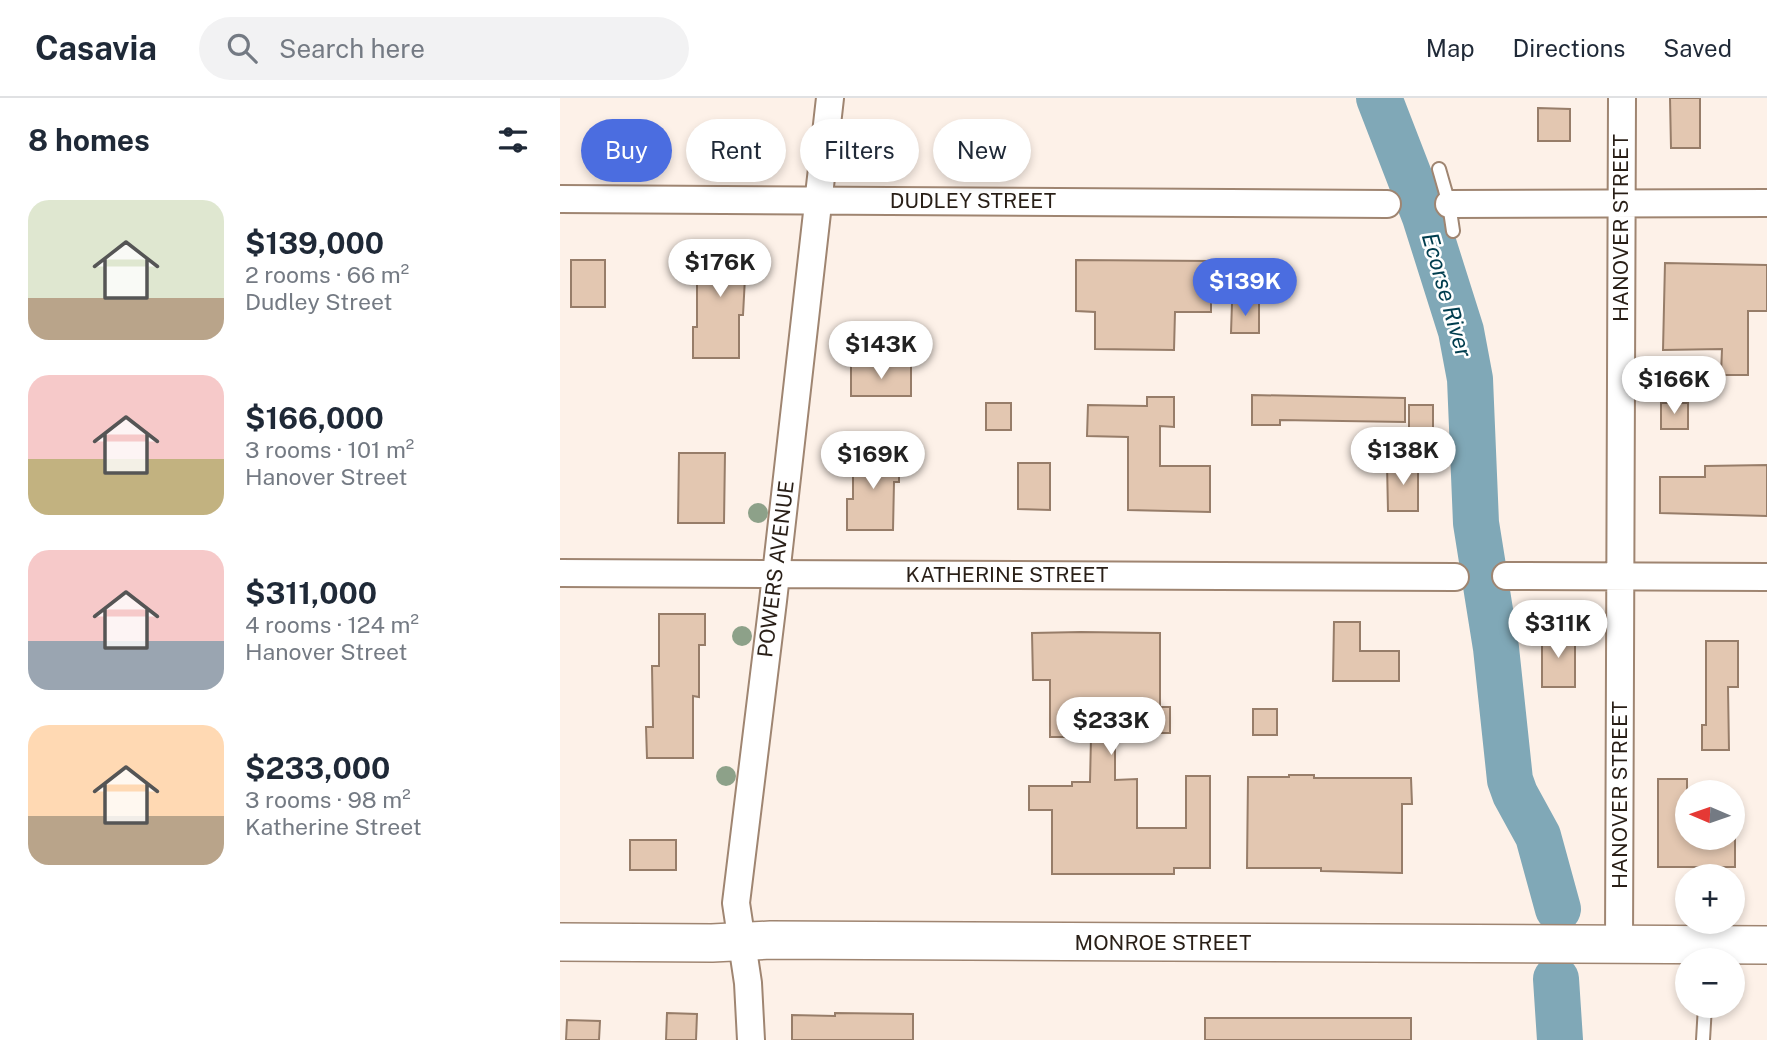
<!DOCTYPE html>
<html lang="en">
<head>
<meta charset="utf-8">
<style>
	body { margin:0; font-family:"Public Sans",sans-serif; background:#f2f2f3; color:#1f2937; height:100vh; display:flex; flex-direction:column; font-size:26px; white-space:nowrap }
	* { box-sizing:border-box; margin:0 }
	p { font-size:23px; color:#747a83 }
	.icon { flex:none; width:38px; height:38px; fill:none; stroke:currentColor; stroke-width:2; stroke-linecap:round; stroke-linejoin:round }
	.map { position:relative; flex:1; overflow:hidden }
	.details { display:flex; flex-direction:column; background:#fff; width:560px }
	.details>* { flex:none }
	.guide { position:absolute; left:21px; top:21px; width:665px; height:63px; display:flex; gap:14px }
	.needle { width:46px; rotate:272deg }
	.fabs { position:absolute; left:1115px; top:682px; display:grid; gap:14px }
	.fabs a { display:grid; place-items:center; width:70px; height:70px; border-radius:50%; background:#fff; box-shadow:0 4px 10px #0003; font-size:35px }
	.price { position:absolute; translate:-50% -60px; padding:0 16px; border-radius:24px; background:#fff; color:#222; font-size:23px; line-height:46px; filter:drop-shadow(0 2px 4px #0008) }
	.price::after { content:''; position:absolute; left:50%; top:42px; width:21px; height:16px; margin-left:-10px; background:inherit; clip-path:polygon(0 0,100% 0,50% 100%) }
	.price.current { background:#4b6de0; color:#fff }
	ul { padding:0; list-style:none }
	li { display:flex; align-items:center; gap:21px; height:175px; padding:0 28px }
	li span { display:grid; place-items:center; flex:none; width:196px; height:140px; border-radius:21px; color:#555 }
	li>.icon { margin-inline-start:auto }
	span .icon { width:84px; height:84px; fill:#fffc; stroke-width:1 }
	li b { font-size:30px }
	h2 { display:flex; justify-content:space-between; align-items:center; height:84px; padding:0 28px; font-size:30px }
	.pill { padding:0 24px; border-radius:32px; background:#fff; box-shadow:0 4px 10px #0003; font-size:24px; line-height:63px }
	.pill.current { background:#4b6de0; color:#fff }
	header { display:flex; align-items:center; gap:42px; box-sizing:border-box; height:98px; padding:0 35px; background:#fff; border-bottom:2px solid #e0e1e3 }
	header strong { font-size:33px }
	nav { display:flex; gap:38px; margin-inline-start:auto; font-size:24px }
	.search { width:490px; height:63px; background:#f2f2f3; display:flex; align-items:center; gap:18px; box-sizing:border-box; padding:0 24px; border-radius:38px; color:#747a83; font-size:26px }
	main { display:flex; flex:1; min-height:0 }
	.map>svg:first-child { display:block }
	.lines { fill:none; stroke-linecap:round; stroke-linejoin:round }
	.river { stroke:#80a8b7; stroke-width:46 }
	.building { fill:#e3c7b1; stroke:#977d69; stroke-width:2 }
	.lane-casing { stroke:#9f8571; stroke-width:16 }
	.street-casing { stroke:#9f8571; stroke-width:30 }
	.secondary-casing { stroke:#9f8571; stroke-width:40 }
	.lane { stroke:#fff; stroke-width:12 }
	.street { stroke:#fff; stroke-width:26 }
	.secondary { stroke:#fff; stroke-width:37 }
	.tree { fill:#8da189 }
	.labels { text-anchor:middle; stroke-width:5; stroke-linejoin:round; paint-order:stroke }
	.street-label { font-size:21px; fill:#291f17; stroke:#fff }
	.water-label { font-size:23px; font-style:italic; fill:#003d4e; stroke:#fff }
</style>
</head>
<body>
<header>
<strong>Casavia</strong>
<div class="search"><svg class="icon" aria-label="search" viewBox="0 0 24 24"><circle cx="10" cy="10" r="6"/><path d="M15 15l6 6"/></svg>Search here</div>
<nav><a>Map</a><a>Directions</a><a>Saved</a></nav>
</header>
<main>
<section class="details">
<h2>8 homes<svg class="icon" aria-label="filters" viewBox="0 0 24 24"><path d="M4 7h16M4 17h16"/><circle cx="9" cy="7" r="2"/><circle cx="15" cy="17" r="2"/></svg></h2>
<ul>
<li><span style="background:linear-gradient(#dfe7d0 70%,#b9a48a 0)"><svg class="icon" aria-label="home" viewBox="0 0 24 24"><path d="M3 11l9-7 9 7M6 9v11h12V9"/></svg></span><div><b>$139,000</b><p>2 rooms · 66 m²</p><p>Dudley Street</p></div></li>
<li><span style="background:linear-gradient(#f6c9c9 60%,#c2b280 0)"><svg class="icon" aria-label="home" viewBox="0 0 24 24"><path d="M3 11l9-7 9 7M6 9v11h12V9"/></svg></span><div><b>$166,000</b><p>3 rooms · 101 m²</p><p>Hanover Street</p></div></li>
<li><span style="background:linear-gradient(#f6c9c9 65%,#9aa5b1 0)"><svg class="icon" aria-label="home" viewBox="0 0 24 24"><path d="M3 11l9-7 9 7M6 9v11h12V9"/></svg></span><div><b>$311,000</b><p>4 rooms · 124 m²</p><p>Hanover Street</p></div></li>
<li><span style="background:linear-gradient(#ffd9b3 65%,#b9a48a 0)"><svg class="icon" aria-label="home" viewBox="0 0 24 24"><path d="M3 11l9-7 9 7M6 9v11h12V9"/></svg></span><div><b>$233,000</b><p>3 rooms · 98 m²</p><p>Katherine Street</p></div></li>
</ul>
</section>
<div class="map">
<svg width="1207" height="942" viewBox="0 0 1207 942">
	<rect width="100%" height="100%" fill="#fdf1e8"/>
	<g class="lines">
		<path class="river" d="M819 0 865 119 901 233 910 281 916 425 936 550 950 682 955 696 978 738 998 811
			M996 881 1000 942"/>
	</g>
	<path class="building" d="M1110 0H1140V50H1111Z
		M978 10 1010 11V43H978Z
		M141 142H187L183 217H179V260H133V229H137V186H140Z
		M11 162H45V209H11Z
		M516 162 651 163V214H615L614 252 535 251V214L516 213Z
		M1105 165 1207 167V213H1188V277H1161L1162 251 1103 252Z
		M672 205H699V235H671Z
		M291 267 351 268V298H291Z
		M692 297 845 300V324L720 322V327H692Z
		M587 299H614V329L600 328V368H650V414L568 412V339L527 338 528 307 587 308Z
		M426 305H451V332H426Z
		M1101 305H1128V331H1101Z
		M849 307H873V331H849Z
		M293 353H339V384H334L333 432H287V401H293Z
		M119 355H165L164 425H118Z
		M458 365H490V412L458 411Z
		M858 365V413H828L827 366Z
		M1207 367V418L1100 415V379H1145V368Z
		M99 516H145V547H139V599L133 598V660H87L86 629H93L92 568H99Z
		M774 524H800V553H839V583H773Z
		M521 534 600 535V609H610V635H555V682L577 681V730H626V678H650V770H614V776H492V712H469V688H512V684H530L531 639H490V582H473L472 535Z
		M982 535 1015 536V589H982Z
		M1146 543H1178V589H1168L1169 652H1142V627H1146Z
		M693 611H717V637H693Z
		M729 677H754V680H851L852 706H842V775L761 773V770H687L688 679H729Z
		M1098 681H1127V740H1175V769H1098Z
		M70 742H116V772H70Z
		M107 915 137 916 136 942H106Z
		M275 915 353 916V942H232V917L275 918Z
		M645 920H851V942H645Z
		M7 922 40 923 39 942H6Z"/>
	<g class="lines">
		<defs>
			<path id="lane" d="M879 71 889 106 893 133
				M1143 942 1145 908"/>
			<path id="street" d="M0 101 827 106
				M889 106 1207 105
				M0 475 895 479
				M946 478 1207 479
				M1059 848 1062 0
				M191 942 188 885 176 805 213 503 270 0"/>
			<path id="secondary" d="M0 844 152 845 211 842 1207 847"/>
		</defs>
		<use href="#lane" class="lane-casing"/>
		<use href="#street" class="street-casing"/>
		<use href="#secondary" class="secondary-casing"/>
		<use href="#lane" class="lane"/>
		<use href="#street" class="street"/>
		<use href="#secondary" class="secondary"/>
	</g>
	<g class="tree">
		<circle cx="198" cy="415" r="10"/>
		<circle cx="182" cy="538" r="10"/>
		<circle cx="166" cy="678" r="10"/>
	</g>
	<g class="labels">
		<g class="street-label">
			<text x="413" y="110">DUDLEY STREET</text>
			<text transform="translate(1061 130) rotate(-90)" y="7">HANOVER STREET</text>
			<text transform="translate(216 471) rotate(-83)" y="7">POWERS AVENUE</text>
			<text x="447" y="484">KATHERINE STREET</text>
			<text transform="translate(1060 697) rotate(-90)" y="7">HANOVER STREET</text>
			<text x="603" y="852">MONROE STREET</text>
		</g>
		<g class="water-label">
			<text transform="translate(887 197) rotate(74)" y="8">Ecorse River</text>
		</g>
	</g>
</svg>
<div class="fabs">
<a><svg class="needle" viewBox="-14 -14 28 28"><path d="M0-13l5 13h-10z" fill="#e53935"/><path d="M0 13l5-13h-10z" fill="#747a83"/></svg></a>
<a>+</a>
<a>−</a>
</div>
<b class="price" style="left:160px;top:201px">$176K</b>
<b class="price current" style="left:685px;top:220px">$139K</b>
<b class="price" style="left:321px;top:283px">$143K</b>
<b class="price" style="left:1114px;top:318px">$166K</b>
<b class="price" style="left:843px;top:389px">$138K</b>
<b class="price" style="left:313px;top:393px">$169K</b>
<b class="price" style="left:998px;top:562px">$311K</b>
<b class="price" style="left:551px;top:659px">$233K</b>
<div class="guide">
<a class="pill current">Buy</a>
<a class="pill">Rent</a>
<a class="pill">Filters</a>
<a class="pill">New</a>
</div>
</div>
</main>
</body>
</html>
